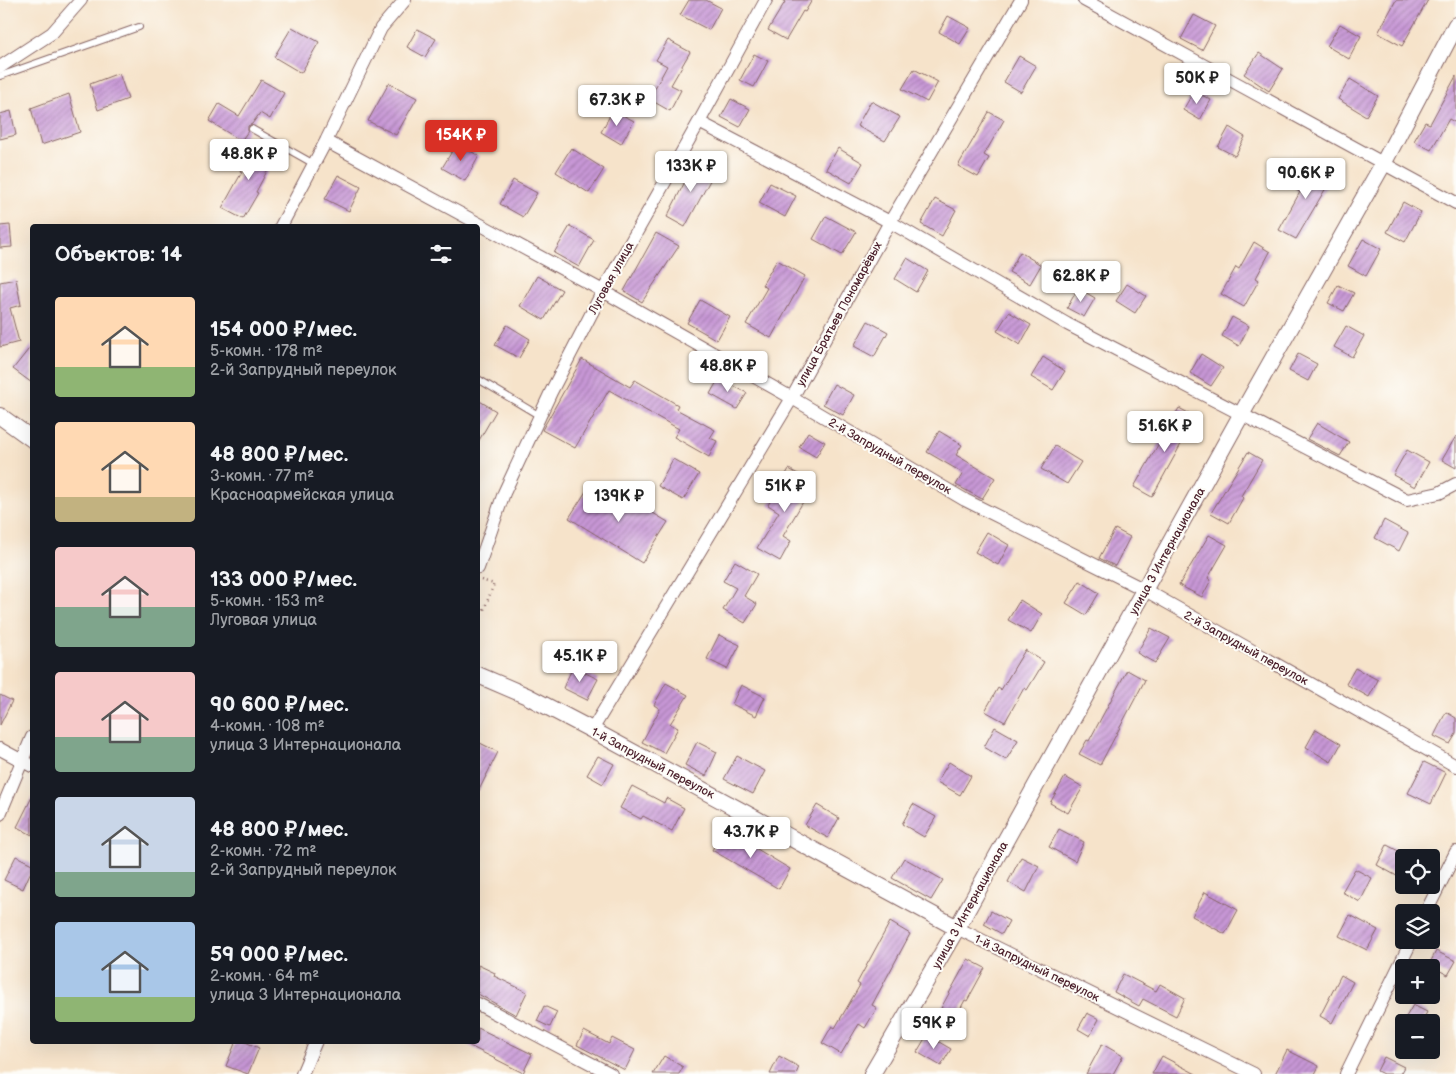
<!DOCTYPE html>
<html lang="ru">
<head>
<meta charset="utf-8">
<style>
	body { margin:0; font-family:"Balsamiq Sans",sans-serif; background:#242831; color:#f1f3f6; height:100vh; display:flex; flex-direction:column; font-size:19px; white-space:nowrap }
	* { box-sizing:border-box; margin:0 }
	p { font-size:16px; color:#9ea1a6 }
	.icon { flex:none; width:28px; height:28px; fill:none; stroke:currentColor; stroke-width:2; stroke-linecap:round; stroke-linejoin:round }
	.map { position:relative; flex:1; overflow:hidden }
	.details { position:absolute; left:30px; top:224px; width:450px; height:820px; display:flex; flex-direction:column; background:#171b24; border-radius:5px; box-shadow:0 5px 20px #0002 }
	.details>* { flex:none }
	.buttons { position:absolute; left:1395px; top:849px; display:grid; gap:10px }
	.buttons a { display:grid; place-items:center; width:45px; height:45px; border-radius:5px; background:#171b24; box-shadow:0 5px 20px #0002; font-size:25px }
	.price { position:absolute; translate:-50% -42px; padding:0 11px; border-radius:5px; background:#fff; color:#222; font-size:16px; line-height:32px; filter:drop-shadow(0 1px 2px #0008) }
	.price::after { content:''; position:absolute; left:50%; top:30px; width:15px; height:11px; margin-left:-8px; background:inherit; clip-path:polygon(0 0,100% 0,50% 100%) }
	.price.on { background:#d93025; color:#fff }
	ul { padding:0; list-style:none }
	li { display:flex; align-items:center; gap:15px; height:125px; padding:0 25px }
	li span { display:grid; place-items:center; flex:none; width:140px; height:100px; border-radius:5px; color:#555 }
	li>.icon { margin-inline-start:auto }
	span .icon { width:60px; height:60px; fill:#fffc; stroke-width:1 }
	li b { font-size:21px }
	h2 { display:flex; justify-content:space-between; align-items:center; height:60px; padding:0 25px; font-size:21px }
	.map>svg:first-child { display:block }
	.building { fill:url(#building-hatch) }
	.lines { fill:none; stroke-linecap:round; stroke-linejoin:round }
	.service-casing { stroke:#866463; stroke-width:8 }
	.minor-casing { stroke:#866463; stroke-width:14 }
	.tertiary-casing { stroke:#866463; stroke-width:18 }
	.path { stroke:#866463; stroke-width:2.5; stroke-dasharray:1 4; stroke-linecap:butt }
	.service { stroke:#fff; stroke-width:6 }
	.minor { stroke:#fff; stroke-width:12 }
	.tertiary { stroke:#fff; stroke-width:16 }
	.labels { text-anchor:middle; stroke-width:4; stroke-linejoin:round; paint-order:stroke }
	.street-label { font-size:12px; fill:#4a1f2b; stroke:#fdfcf7 }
</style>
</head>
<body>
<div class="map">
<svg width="1456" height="1074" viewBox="0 0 1456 1074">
	<defs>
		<pattern id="building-hatch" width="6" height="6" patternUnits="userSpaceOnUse" patternTransform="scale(1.25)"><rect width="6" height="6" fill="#c797d6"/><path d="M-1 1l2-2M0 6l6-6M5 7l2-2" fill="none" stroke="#a47bae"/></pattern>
	</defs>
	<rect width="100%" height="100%" fill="#fdfcf7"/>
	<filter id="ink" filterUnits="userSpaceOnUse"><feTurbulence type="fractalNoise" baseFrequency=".02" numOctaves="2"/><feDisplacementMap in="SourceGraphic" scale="10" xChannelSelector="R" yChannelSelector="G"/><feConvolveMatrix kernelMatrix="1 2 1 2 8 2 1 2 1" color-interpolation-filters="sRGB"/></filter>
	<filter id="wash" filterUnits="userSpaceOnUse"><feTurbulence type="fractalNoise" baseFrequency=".0096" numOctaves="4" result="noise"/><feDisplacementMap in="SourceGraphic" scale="20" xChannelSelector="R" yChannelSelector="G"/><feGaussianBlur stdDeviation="1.12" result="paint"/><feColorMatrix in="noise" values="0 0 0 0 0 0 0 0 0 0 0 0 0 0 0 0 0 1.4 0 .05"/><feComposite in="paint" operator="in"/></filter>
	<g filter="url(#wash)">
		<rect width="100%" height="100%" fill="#f6e3ca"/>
		<g id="blocks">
			<path class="building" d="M689 0H706L721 8 709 30 680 15Z
				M782 0H812L805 12 803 11 786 40 768 30 785 2Z
				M1396 0H1428L1402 46 1378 33Z
				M1194 15 1215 26 1202 50 1181 39Z
				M948 16 970 28 960 44 939 32Z
				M1340 24 1361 36 1349 59 1327 46Z
				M292 27 319 42 301 73 274 57Z
				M417 29 436 39 425 57 407 47Z
				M668 40 690 52 671 85 681 90 670 111 649 99 667 66 656 60Z
				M1259 53 1283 69 1269 91 1244 74Z
				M754 54 768 61 754 87 740 80Z
				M1019 56 1036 66 1021 92 1004 82Z
				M914 69 938 82 927 102 902 89Z
				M119 73 128 99 98 110 90 84Z
				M1456 76V123L1449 119 1431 150 1414 141 1425 122 1430 124Z
				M1350 79 1378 96 1366 116 1338 99Z
				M261 80 284 93 270 119 260 113 252 124 248 126V131L241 141 209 121 219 104 239 116Z
				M389 83 417 98 396 135 368 121Z
				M1194 91 1211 100 1200 120 1183 110Z
				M69 94 80 132 41 145 31 108Z
				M731 99 750 109 740 127 721 117Z
				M871 101 900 117 885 141 857 126Z
				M613 110 634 121 621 144 601 132Z
				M11 111 16 135 0 139V114Z
				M989 112 1004 120 984 155 989 158 978 177 958 166Z
				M1229 127 1245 137 1235 156 1218 147Z
				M457 143 479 156 465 181 442 168Z
				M255 144 276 154 256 192 258 193 243 219 222 208 242 172 240 171Z
				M571 148 604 169 589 193 556 172Z
				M838 148 863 163 851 183 826 169Z
				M696 160 715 171 685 227 667 217Z
				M1310 164 1333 176 1296 239 1279 230 1300 192 1296 190Z
				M338 175 361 187 349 211 325 199Z
				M513 180 537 193 523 217 500 204Z
				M770 183 796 196 785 217 759 203Z
				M935 199 956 210 942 236 921 224Z
				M1403 202 1421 212 1405 242 1387 232Z
				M826 216 856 232 842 255 813 239Z
				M10 225 12 247 0 248V226Z
				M570 226 594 240 579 267 554 253Z
				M656 233 679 246 642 302 624 291Z
				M1363 239 1381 249 1366 276 1348 266Z
				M1254 242 1270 252 1256 278 1259 280 1244 307 1221 294 1236 267 1239 269Z
				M1020 252 1041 265 1030 284 1009 272Z
				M907 258 928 271 916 292 895 279Z
				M777 260 805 276 771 338 746 324 767 288 762 285Z
				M537 276 562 290 544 320 520 306Z
				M16 279 21 305 10 308 19 342 0 347V282Z
				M1127 284 1146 296 1135 313 1116 301Z
				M1338 285 1354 293 1344 311 1328 303Z
				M1078 288 1095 298 1084 317 1067 308Z
				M700 300 730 317 717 340 687 323Z
				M1009 312 1031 325 1020 345 997 331Z
				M1232 317 1249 326 1239 346 1222 336Z
				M868 321 888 332 874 357 854 346Z
				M507 325 530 339 519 358 495 345Z
				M1346 326 1364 336 1352 357 1334 347Z
				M32 345V383L13 369Z
				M1201 354 1223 368 1211 386 1190 373Z
				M1298 354 1317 364 1308 381 1289 371Z
				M1043 357 1065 371 1053 390 1031 377Z
				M582 359 630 387 635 380 678 405 676 409 715 430 710 438 717 441 709 457 674 437 679 429 609 390 575 448 542 430Z
				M719 378 747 393 737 409 710 394Z
				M834 384 854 395 843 415 823 404Z
				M478 400 496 411 478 442Z
				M1179 408 1196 417 1152 497 1134 487Z
				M1317 423 1349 442 1340 456 1307 439Z
				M939 431 962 445 956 455 995 478 982 499 956 485 963 473 927 452Z
				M808 432 825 442 816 457 799 447Z
				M1456 436V468L1442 460Z
				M1055 446 1081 462 1067 484 1041 469Z
				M1407 450 1429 462 1415 487 1393 475Z
				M1248 452 1262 460 1241 496 1243 498 1229 523 1211 513Z
				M673 459 699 474 683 500 658 486Z
				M789 469 814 483 783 536 791 541 780 561 757 548 779 512 768 505Z
				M590 485 616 502 621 494 668 522 642 563 569 518Z
				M1384 520 1408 533 1399 551 1375 538Z
				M1115 529 1130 537 1115 566 1099 558Z
				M987 532 1009 545 998 565 975 552Z
				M1209 535 1227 545 1208 578 1211 580 1202 597 1179 585Z
				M735 561 757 574 744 596 757 604 745 623 723 610 736 588 723 581Z
				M1080 581 1099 593 1086 615 1066 603Z
				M1020 600 1042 614 1031 633 1008 620Z
				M1151 628 1170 638 1155 663 1137 653Z
				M719 635 740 645 727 669 707 659Z
				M1025 650 1044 662 1027 690 1024 688 1005 722 985 711 998 688 1001 690Z
				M573 667 598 679 587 700 563 688Z
				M1355 668 1378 680 1369 697 1346 684Z
				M1127 670 1145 680 1100 765 1079 754 1087 740 1089 741Z
				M666 683 688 695 670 724 678 728 664 753 642 742 660 709 654 705Z
				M741 685 765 697 756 716 732 704Z
				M0 695 12 701 0 725Z
				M1446 712 1456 718V734L1450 744 1434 736Z
				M995 727 1018 740 1006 760 984 747Z
				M1316 729 1341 744 1331 762 1306 747Z
				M478 742 498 752 478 792Z
				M697 742 717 752 706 776 685 765Z
				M598 756 614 764 603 784 587 775Z
				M737 756 765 771 753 794 724 779Z
				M949 762 971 776 960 795 937 782Z
				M1424 762 1446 773 1431 804 1408 793Z
				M1065 777 1083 787 1068 813 1050 803Z
				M632 786 664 803 666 798 684 808 672 831 643 816 641 819 620 808Z
				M32 797V835L17 827Z
				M913 804 936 817 924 837 902 824Z
				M817 805 839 818 828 838 805 825Z
				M724 829 790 869 779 889 712 850Z
				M1059 829 1084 842 1075 861 1049 847Z
				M1387 845 1404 854V880L1377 865Z
				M16 856 32 864V869L23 889 4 880Z
				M1021 857 1039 866 1026 892 1008 882Z
				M904 858 943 880 931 900 892 878Z
				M1355 869 1372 878 1360 902 1342 892Z
				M1205 892 1238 910 1225 934 1192 916Z
				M991 911 1009 921 1002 934 984 924Z
				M1350 915 1378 930 1367 950 1339 936Z
				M890 922 910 934 872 1005 877 1008 865 1028 859 1024 841 1054 822 1043 832 1026 835 1028 860 985 857 983Z
				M1436 951 1456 961 1448 975 1429 965Z
				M968 959 985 968 967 1001 965 1000 956 1017 941 1008Z
				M478 965 495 973 494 976 527 992 516 1015 478 994Z
				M1123 974 1156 991 1160 984 1185 998 1176 1016 1143 999 1139 1006 1114 992Z
				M1341 975 1353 982 1332 1023 1320 1016Z
				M1413 1005 1427 1012 1422 1022H1403Z
				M544 1006 557 1012 550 1027 537 1021Z
				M1087 1013 1099 1019 1090 1036 1078 1029Z
				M478 1028 532 1054 523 1073 460 1041H478Z
				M584 1031 609 1044 612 1038 635 1050 625 1070 577 1045Z
				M927 1035 951 1049 941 1066 917 1052Z
				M236 1041H243L259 1048 248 1074 226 1066Z
				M1102 1044 1123 1056 1113 1074H1086Z
				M1287 1050 1319 1066 1315 1074H1275Z
				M664 1056 683 1067 679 1074H653Z
				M779 1056 799 1067 796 1074H770Z
				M1162 1056 1196 1074H1152Z
				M1384 1057 1404 1067 1400 1074H1383L1377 1071Z"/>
		</g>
	</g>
	<g filter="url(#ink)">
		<use href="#blocks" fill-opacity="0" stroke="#866463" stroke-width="1"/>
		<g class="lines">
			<defs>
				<path id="service" d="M0 76 139 27
					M252 129 314 164
					M478 379 540 416"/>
				<path id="minor" d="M1084 0 1456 203
					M0 67 52 33 81 0
					M699 122 890 222 1067 324 1407 500 1439 493 1456 484
					M326 141 603 291 792 398 965 500 1145 590 1456 766
					M281 226 326 141 381 28 405 0
					M478 568 504 493 551 392 603 291 699 122 766 0
					M592 730 792 398 890 222 1021 0
					M0 749 32 766
					M0 814 32 737
					M1426 912 1456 852
					M957 928 1254 1074
					M478 1004 611 1074
					M302 1074 316 1041
					M1346 1074 1412 940"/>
				<path id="tertiary" d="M0 416 32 439
					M478 675 527 696 592 730 957 928
					M872 1074 957 928 1241 415 1383 164 1456 25"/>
			</defs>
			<use href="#service" class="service-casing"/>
			<use href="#minor" class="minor-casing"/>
			<use href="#tertiary" class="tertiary-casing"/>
			<path class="path" d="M481 580 494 584 483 612"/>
			<use href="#service" class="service"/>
			<use href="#minor" class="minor"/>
			<use href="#tertiary" class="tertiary"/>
		</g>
	</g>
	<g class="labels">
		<g class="street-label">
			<text transform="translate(611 278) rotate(-61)" y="4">Луговая улица</text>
			<text transform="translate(839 314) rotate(-61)" y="4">улица Братьев Пономарёвых</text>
			<text transform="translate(890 456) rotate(30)" y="4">2-й Запрудный переулок</text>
			<text transform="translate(1167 551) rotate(-61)" y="4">улица 3 Интернационала</text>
			<text transform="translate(1246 648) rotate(29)" y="4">2-й Запрудный переулок</text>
			<text transform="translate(653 763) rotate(28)" y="4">1-й Запрудный переулок</text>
			<text transform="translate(970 905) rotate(-61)" y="4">улица 3 Интернационала</text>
			<text transform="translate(1037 968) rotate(26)" y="4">1-й Запрудный переулок</text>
		</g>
	</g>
</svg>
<div class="buttons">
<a><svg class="icon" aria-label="locate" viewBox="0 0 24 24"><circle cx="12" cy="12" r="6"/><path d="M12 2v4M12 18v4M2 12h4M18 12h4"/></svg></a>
<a><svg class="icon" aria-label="layers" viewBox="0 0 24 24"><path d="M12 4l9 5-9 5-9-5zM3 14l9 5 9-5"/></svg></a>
<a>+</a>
<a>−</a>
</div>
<b class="price" style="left:1197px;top:105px">50K ₽</b>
<b class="price" style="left:617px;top:127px">67.3K ₽</b>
<b class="price on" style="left:461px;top:162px">154K ₽</b>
<b class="price" style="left:249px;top:181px">48.8K ₽</b>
<b class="price" style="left:691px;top:193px">133K ₽</b>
<b class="price" style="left:1306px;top:200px">90.6K ₽</b>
<b class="price" style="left:1081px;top:303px">62.8K ₽</b>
<b class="price" style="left:728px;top:393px">48.8K ₽</b>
<b class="price" style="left:1165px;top:453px">51.6K ₽</b>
<b class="price" style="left:785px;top:513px">51K ₽</b>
<b class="price" style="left:619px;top:523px">139K ₽</b>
<b class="price" style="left:580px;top:683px">45.1K ₽</b>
<b class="price" style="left:751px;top:859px">43.7K ₽</b>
<b class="price" style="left:934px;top:1050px">59K ₽</b>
<section class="details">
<h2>Объектов: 14<svg class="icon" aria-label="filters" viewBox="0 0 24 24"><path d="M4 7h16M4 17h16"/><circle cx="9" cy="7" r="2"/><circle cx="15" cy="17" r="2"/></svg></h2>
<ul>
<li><span style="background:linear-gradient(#ffd9b3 70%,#8fb573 0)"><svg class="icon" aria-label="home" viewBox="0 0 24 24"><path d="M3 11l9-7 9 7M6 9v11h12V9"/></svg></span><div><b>154 000 ₽/мес.</b><p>5-комн. · 178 m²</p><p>2-й Запрудный переулок</p></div></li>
<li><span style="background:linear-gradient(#ffd9b3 75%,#c2b280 0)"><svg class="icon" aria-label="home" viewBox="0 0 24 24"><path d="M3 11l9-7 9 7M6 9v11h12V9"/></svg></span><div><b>48 800 ₽/мес.</b><p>3-комн. · 77 m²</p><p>Красноармейская улица</p></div></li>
<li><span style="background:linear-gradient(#f6c9c9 60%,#7fa58c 0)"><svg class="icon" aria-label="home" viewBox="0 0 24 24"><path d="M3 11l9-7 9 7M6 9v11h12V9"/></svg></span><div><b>133 000 ₽/мес.</b><p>5-комн. · 153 m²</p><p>Луговая улица</p></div></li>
<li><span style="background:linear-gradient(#f6c9c9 65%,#7fa58c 0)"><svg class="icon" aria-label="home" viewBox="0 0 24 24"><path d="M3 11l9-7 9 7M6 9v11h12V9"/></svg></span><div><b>90 600 ₽/мес.</b><p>4-комн. · 108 m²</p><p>улица 3 Интернационала</p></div></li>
<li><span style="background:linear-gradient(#c9d6e8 75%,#7fa58c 0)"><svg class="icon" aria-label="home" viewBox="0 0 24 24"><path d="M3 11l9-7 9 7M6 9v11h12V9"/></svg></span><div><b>48 800 ₽/мес.</b><p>2-комн. · 72 m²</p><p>2-й Запрудный переулок</p></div></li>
<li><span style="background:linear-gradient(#a9c7e8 75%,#8fb573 0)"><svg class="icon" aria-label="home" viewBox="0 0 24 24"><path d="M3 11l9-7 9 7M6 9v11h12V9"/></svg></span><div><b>59 000 ₽/мес.</b><p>2-комн. · 64 m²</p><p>улица 3 Интернационала</p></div></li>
</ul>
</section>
</div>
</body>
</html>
